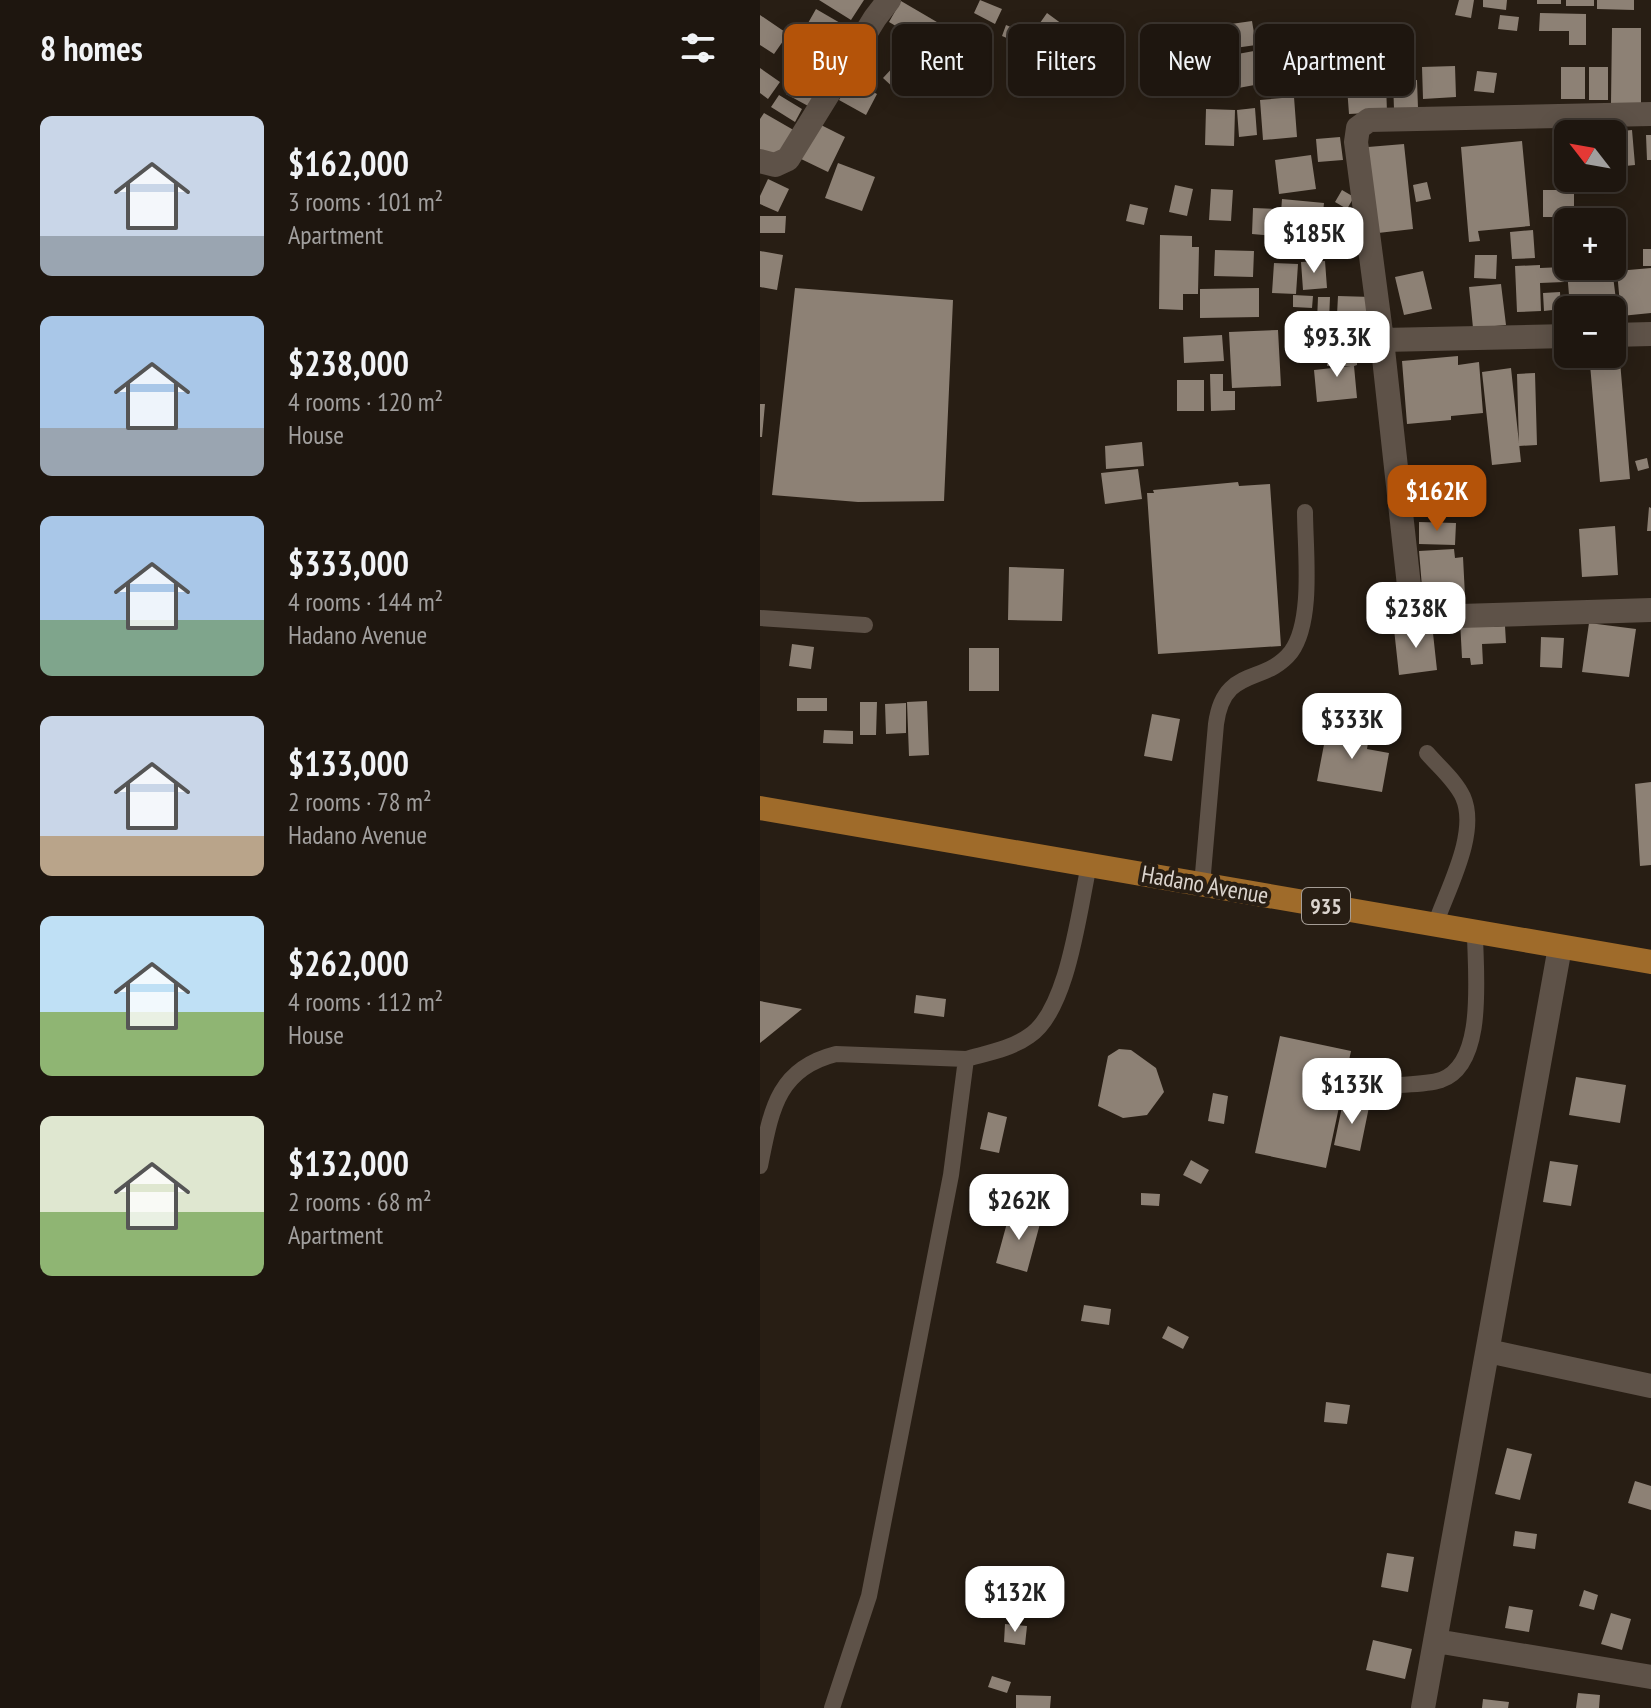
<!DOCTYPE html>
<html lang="en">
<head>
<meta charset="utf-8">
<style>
	body { margin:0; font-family:"PT Sans Narrow",sans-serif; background:#261f18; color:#f1f3f6; height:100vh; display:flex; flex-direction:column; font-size:30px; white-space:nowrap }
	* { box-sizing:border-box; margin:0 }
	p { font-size:26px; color:#a19f9e }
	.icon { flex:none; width:44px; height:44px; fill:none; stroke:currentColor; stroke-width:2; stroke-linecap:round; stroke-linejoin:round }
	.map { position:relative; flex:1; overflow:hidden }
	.sheet { display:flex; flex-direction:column; background:#1e160f; width:760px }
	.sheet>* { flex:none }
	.hud { position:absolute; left:24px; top:24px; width:746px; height:72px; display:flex; gap:16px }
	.needle { width:52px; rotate:301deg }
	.fabs { position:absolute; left:794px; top:120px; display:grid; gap:16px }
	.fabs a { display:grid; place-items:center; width:72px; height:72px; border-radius:12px; background:#1e160f; box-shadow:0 4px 20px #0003,0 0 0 2px #3c352f; font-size:40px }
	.price { position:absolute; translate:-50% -68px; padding:0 18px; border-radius:16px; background:#fff; color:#222; font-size:26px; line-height:52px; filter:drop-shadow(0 2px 4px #0008) }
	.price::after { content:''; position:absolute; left:50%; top:48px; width:24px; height:18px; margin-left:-12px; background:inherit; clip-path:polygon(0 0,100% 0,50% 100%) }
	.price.active { background:#b45309; color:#fff }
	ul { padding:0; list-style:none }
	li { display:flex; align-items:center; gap:24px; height:200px; padding:0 40px }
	li span { display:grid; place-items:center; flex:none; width:224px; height:160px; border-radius:12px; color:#555 }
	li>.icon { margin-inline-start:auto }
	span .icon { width:96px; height:96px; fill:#fffc; stroke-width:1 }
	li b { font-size:34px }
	h2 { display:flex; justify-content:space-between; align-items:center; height:96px; padding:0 40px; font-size:34px }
	.pill { padding:0 28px; border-radius:12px; background:#1e160f; box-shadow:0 4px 20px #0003,0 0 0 2px #3c352f; font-size:28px; line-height:72px }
	.pill.active { background:#b45309; color:#fff }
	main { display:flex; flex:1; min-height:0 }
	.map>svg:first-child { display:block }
	.building { fill:#8d8175 }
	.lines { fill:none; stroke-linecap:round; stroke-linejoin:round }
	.lane { stroke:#5e5248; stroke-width:16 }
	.street { stroke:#5e5248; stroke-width:24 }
	.primary { stroke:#9f6b2a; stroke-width:24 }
	.labels { text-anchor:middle; stroke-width:8; stroke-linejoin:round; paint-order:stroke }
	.shield { fill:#281e14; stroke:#a59d96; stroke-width:2 }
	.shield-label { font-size:22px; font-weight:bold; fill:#dbd4ce }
	.street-label { font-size:24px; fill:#dbd4ce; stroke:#281e14 }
</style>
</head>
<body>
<main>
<section class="sheet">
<h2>8 homes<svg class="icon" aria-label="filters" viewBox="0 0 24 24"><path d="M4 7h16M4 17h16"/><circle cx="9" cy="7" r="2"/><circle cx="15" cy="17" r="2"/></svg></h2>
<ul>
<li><span style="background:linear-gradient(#c9d6e8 75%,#9aa5b1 0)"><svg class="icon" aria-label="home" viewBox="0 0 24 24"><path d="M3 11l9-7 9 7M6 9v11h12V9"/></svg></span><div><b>$162,000</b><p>3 rooms · 101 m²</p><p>Apartment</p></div></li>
<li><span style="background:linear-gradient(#a9c7e8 70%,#9aa5b1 0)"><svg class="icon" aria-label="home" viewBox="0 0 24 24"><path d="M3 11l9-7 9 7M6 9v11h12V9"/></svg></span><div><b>$238,000</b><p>4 rooms · 120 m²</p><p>House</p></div></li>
<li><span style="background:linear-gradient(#a9c7e8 65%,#7fa58c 0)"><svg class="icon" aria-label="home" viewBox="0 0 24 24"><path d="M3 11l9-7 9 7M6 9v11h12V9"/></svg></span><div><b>$333,000</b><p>4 rooms · 144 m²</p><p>Hadano Avenue</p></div></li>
<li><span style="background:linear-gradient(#c9d6e8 75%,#b9a48a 0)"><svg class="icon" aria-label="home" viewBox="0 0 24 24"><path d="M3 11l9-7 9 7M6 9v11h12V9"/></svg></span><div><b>$133,000</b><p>2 rooms · 78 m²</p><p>Hadano Avenue</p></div></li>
<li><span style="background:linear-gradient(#bfe0f5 60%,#8fb573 0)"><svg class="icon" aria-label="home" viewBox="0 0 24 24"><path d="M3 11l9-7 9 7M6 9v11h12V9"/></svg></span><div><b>$262,000</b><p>4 rooms · 112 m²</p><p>House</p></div></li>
<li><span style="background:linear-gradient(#dfe7d0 60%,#8fb573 0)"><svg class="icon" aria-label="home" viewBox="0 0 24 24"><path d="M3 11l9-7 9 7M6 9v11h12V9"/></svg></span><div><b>$132,000</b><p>2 rooms · 68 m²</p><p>Apartment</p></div></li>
</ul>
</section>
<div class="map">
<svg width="891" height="1708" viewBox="0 0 891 1708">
	<rect width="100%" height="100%" fill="#281e14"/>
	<path class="building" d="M59 0H104L91 20Z
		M220 0 242 9 235 24 214 13Z
		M699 0H714L711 18 695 15Z
		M723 0H747L746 10 723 7Z
		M777 0H801V4H777Z
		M806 0H834V6H806Z
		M837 0H874V10L837 9Z
		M141 1 182 25 170 46 129 22Z
		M56 9 94 31 77 61 39 39Z
		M287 13 302 24 290 40 275 30Z
		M780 13 826 14V45H809V31H779Z
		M0 15 28 34 14 54 0 45Z
		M740 15 759 17 757 31 738 29Z
		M492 21 496 45 461 50 457 26Z
		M627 23 633 72 587 77 582 29Z
		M246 25 272 36 268 47 242 36Z
		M549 27 553 57 523 60 520 30Z
		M852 28H881V103H851Z
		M653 43V58L638 59 637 44Z
		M510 48 516 81 473 89 467 56Z
		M46 53 69 65 60 84 36 72Z
		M274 55 308 75 303 85 268 64Z
		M565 58 566 72 544 74 542 61Z
		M136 64 149 76 136 90 123 78Z
		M695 66 696 97 663 99 662 67Z
		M801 67H825V99H801Z
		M829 67H848V100H829Z
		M0 68 20 82 8 99 0 93Z
		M717 71 737 73 734 93 714 91Z
		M35 77 59 90 50 107 26 94Z
		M91 80 117 94 106 115 79 100Z
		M657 80 658 108 634 109 633 81Z
		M626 84 627 112 589 114 587 87Z
		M19 95 42 109 35 122 11 107Z
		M534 97 537 137 503 140 500 100Z
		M495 108 497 135 479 137 477 110Z
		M446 109 475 110 474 146 445 145Z
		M4 113 37 132 20 162 0 151V119Z
		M57 123 85 137 68 172 39 158Z
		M872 130 875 165 865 166 864 156 852 157V132Z
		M886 135H891V160H887Z
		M580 137 583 160 558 162 556 139Z
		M762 141 770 226 718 231 720 241 709 242 701 147Z
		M644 144 653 229 618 233 608 147Z
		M551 155 556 189 519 194 515 160Z
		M78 163 115 177 102 211 65 198Z
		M825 178H849L850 190 827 193Z
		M8 179 29 189 18 212 0 204V196Z
		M667 182 671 199 656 202 653 185Z
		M415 185 433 189 427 216 409 212Z
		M451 189 473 190 471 221 449 220Z
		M582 190 594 197 587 209 575 202Z
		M783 190H814V217H783Z
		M522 199 564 203 561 232 520 226Z
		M370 204 388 208 384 225 366 221Z
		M493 208 516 209 515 236 492 234Z
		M588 213 593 240 571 244 566 217Z
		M0 216H26L25 233H0Z
		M773 230 775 258 752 259 750 232Z
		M551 232 553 256 526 258 524 235Z
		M400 235 432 236V247H439L438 294H423V310L399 309Z
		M883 249H891V266H883Z
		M455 250 494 251 493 277 454 276Z
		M0 251 23 255 17 290 0 287Z
		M715 255H737L736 279 714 278Z
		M565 261 567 288 543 290 541 262Z
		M514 263 538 264 536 294 512 293Z
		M780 265V268L804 267V282L780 283 781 311 757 312 755 266Z
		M822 266H838V268L822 272 852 268 858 316 852 317V310H828L826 294 809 295 807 271 822 270Z
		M891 268V313L861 316 857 271Z
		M663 271 672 309 644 315 635 277Z
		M741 284 746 325 713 328 709 287Z
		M35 288 193 300 184 501 98 502 12 495Z
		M499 288V317L440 318V289Z
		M800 292 801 309 784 311 783 293Z
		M533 295 553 296 552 308 533 307Z
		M578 296 612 297 611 316 577 315Z
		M558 297H570L569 321H557Z
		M537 311 550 312 549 325 537 324Z
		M593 328 594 352 534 354 533 331Z
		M518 330 521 386 472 388 469 332Z
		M462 335 464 361 424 363 423 337Z
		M597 353V365L594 366 597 398 557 402 554 370 591 366H567V354Z
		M698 356V365L719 362 723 413 691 416V420L647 424 642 361Z
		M860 361 870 479 840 482 830 364Z
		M751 368 761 462 732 465 722 372Z
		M775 373 777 445 759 446 757 374Z
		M450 374H463V391H475V410L451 411Z
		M417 380H444V411H417Z
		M0 404H5L2 437H0Z
		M382 442 384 466 346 469 345 446Z
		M887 458 889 468 878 471 875 461Z
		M378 469 382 499 345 504 341 473Z
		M478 482 479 486 510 484 521 646 398 654 387 493H394L393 490Z
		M706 486 709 510 666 516 662 493Z
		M889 507 891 508V531H887Z
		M659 522 696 523 695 545 659 544Z
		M855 526 858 575 822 577 819 529Z
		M694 549 695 558 703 557 705 596 699 597V602L670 604V598L663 599 659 551Z
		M249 567 304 569 302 621 248 620Z
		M733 619 734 627 745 626 746 643 722 644 723 664 711 665 710 658H702L700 620Z
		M829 623 876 629 869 677 822 672Z
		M672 624 677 670 639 675 634 629Z
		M781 637 804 638 802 668 780 667Z
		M32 644 54 647 51 669 29 666Z
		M209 648H239V691H209Z
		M37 698H67V711H37Z
		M167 701 169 755 149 756 147 702Z
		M100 702H117L116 735H100Z
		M146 703V733L126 734 125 704Z
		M392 714 420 719 412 761 384 756Z
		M586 720 597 722 595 734 609 737 607 749 629 753 622 792 557 781 567 729 584 733Z
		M64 730 93 731V744L63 743Z
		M891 782V865L880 866 875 784Z
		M156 995 186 999 184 1017 154 1013Z
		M0 1001 42 1009 0 1043Z
		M520 1036 591 1051 566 1168 495 1153Z
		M359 1049 371 1050 396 1068 404 1092 387 1115 363 1118 338 1106 348 1056Z
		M816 1077 866 1085 860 1123 809 1115Z
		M453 1093 468 1096 464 1124 448 1121Z
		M583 1102 609 1107 600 1151 574 1145Z
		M228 1112 247 1117 239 1153 220 1149Z
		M431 1160 449 1170 441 1184 423 1175Z
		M790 1161 818 1165 811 1206 783 1202Z
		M381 1193 400 1194 399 1206 381 1205Z
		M250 1212 281 1220 267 1272 236 1263Z
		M324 1305 351 1309 349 1325 321 1321Z
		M408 1326 429 1337 423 1349 402 1338Z
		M566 1402 590 1405 587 1424 564 1422Z
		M747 1448 772 1454 760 1500 735 1494Z
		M875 1481 891 1486V1510L868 1503Z
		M755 1531 777 1534 775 1549 753 1546Z
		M627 1553 654 1557 648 1592 621 1587Z
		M824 1590 838 1595 834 1610 819 1606Z
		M749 1606 773 1610 769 1632 745 1628Z
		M851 1613 871 1619 862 1650 841 1644Z
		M245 1624 267 1626 265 1645 244 1642Z
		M613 1640 652 1649 645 1679 606 1670Z
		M232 1676 251 1682 247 1693 228 1687Z
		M818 1693 840 1695 839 1708H816Z
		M256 1695 291 1696 290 1708H256Z
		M723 1699 749 1702 748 1708H722Z"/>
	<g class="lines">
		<path class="lane" d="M0 618 105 625
			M667 753C679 767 695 780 703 797 719 833 687 890 675 925
			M442 885 456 724C464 665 504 686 531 652 554 621 545 549 545 512
			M626 1086C643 1084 665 1085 681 1080 727 1064 715 971 715 932
			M0 1166C11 1112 16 1069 76 1054L206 1059
			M72 1708 109 1596 191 1175 206 1059C227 1053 251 1049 269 1036 308 1011 319 910 329 865"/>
		<path class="street" d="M891 114 609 120 598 128 596 142 622 340 651 604 658 613 667 617 891 610
			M0 161 15 165 28 159 115 18 129 0
			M852 335 891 334
			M622 340 808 336
			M728 1351 891 1386
			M676 1641 891 1677
			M663 1708 800 947"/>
		<path class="primary" d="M0 808 891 962"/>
	</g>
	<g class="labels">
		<rect class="shield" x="542" y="888" width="48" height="36" rx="6"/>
		<g class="shield-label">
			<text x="566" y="914">935</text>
		</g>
		<g class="street-label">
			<text transform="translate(445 885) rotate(10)" y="8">Hadano Avenue</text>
		</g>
	</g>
</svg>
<div class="fabs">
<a><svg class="needle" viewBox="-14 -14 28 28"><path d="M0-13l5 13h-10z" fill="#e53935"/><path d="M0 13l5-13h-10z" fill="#a19f9e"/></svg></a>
<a>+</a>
<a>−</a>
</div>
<b class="price" style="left:554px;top:275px">$185K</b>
<b class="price" style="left:577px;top:379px">$93.3K</b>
<b class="price active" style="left:677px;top:533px">$162K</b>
<b class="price" style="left:656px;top:650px">$238K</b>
<b class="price" style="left:592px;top:761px">$333K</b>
<b class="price" style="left:592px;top:1126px">$133K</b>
<b class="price" style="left:259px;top:1242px">$262K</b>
<b class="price" style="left:255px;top:1634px">$132K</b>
<div class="hud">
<a class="pill active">Buy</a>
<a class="pill">Rent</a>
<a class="pill">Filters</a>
<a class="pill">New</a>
<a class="pill">Apartment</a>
</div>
</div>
</main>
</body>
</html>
